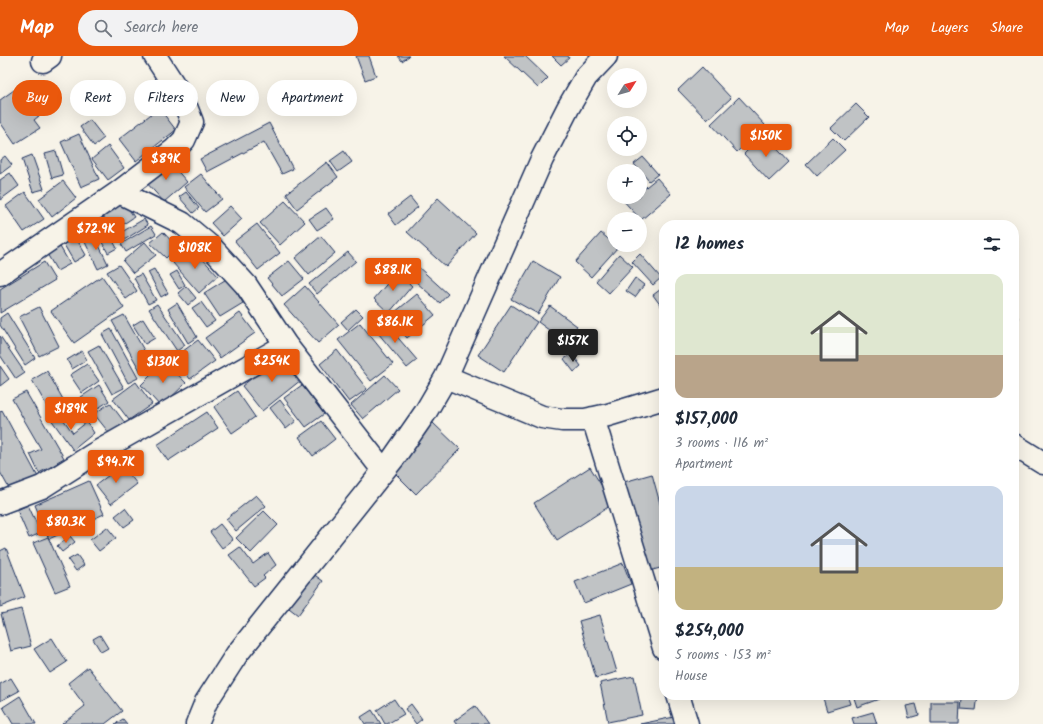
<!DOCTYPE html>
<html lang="en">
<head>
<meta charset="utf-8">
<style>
	body { margin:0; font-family:Kalam,sans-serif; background:#f2f2f3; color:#1f2937; height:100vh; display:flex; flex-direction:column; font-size:15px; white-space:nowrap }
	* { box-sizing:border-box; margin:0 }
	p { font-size:13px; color:#747a83 }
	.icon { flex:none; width:22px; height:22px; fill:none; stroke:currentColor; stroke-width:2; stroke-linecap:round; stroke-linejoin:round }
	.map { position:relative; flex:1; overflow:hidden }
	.side { position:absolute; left:659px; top:164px; width:360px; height:480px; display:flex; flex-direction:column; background:#fff; border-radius:16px; box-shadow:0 4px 16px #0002 }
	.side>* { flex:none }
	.top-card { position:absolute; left:12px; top:24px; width:380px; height:36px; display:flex; gap:8px }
	.needle { width:26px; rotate:53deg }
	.tools { position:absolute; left:607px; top:12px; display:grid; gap:8px }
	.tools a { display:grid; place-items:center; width:40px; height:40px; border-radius:50%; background:#fff; box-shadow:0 4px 16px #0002; font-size:20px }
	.price { position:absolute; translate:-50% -34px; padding:0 9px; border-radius:4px; background:#ea580c; color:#fff; font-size:13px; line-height:26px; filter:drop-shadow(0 1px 2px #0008) }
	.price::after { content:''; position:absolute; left:50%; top:24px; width:12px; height:9px; margin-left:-6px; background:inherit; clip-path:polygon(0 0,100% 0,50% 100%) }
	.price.active { background:#222; color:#fff }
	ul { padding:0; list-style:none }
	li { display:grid; align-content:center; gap:8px; height:212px; padding:0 16px }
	li span { display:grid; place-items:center; height:124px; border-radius:12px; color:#555 }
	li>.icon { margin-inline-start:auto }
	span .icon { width:72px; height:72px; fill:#fffc; stroke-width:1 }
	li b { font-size:17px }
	h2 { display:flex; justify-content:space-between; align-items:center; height:48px; padding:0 16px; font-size:17px }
	.tag { padding:0 14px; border-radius:18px; background:#fff; box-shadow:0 4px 16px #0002; font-size:14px; line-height:36px }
	.tag.active { background:#ea580c; color:#fff }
	header { display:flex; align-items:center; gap:24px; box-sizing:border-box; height:56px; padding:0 20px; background:#ea580c; color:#fff }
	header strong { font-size:19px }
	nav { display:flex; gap:22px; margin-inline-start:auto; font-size:14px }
	.search { width:280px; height:36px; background:#f2f2f3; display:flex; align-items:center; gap:10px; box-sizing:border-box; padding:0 14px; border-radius:22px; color:#747a83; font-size:15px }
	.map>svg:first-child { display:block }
	.building { fill:#c0c3c5; stroke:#1b2f5e }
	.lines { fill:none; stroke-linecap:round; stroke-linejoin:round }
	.minor-casing { stroke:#1b2f5e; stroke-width:25 }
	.minor { stroke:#f7f3e8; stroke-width:22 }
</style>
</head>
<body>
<header>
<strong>Map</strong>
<div class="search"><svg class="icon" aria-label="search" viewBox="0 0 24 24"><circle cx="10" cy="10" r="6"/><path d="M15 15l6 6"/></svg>Search here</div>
<nav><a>Map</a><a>Layers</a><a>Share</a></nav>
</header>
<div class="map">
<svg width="1043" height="668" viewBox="0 0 1043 668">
	<rect width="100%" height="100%" fill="#f7f3e8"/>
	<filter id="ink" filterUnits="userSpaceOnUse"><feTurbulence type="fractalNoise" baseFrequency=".025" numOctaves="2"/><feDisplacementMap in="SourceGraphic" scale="8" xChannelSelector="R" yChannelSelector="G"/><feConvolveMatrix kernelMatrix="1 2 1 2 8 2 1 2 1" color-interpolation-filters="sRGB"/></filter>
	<g filter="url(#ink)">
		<path class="building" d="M356 0H369L376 20 365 24Z
			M398 0H409L402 5Z
			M504 0H525L548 22 538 32Z
			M552 0H568L569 2 561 9Z
			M702 11 731 42 707 64 678 34Z
			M14 34 22 46 28 42 39 60 34 64 40 72 15 88 0 66V44Z
			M739 41 765 69 737 96 711 68Z
			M856 48 869 61 844 85 831 72Z
			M159 52 176 74 136 105 119 83Z
			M90 64 104 82 94 90 80 71Z
			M269 67 293 113 282 118 264 86 207 116 200 103Z
			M79 78 99 123 81 131 61 86Z
			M764 78 789 106 769 125 744 98Z
			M833 82 845 94 817 120 806 108Z
			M108 90 124 112 108 124 92 103Z
			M56 95 63 119 52 122 45 98Z
			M344 95 352 106 338 116 330 105Z
			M32 99 44 133 33 136 22 103Z
			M5 100 12 109 0 118V104Z
			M643 101 658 118 649 125 634 108Z
			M168 104 187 126 164 146 145 125Z
			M327 106 338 121 297 153 286 138Z
			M10 117 19 130 0 144V124Z
			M201 118 222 143 205 156 184 131Z
			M657 122 671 138 641 164 620 141H640V134L641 135Z
			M63 125 76 142 52 161 39 143Z
			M25 136 44 163 24 176 6 150Z
			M186 136 199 152 193 157 179 141Z
			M410 141 418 151 396 169 388 158Z
			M438 142 476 177 446 211 407 176Z
			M285 145 305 166 280 189 260 167Z
			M124 146 134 161 113 175 103 160Z
			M230 150 242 163 223 180 211 167Z
			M326 152 334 163 317 174 309 163Z
			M144 163 148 169 124 184 120 177Z
			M257 168 280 197 258 214 235 185Z
			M151 170 156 178 126 196 121 188Z
			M108 176 117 192 108 197 99 181Z
			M163 176 177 191 166 202 150 187Z
			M93 177 108 208 98 213 83 182Z
			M601 177 618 191 591 221 575 206Z
			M75 180 86 199 74 206 63 187Z
			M321 180 335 197 309 219 295 202Z
			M145 186 156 199 133 217 123 205Z
			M59 189 70 208 57 215 46 196Z
			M191 190 218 220 199 237 173 207Z
			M348 196 356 205 317 238 309 228Z
			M619 198 633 211 609 237 596 225Z
			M640 198 661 222 653 229 632 206Z
			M289 205 304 223 282 240 267 222Z
			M533 205 560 221 538 258 511 243Z
			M44 206 55 224 0 257V233Z
			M119 209 137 235 126 243 107 216Z
			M416 209 448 238 440 247 408 219Z
			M154 213 168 237 161 241 148 216Z
			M177 215 185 229 179 233 170 219Z
			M397 216 412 230 389 257 374 243Z
			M141 218 156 244 148 248 134 222Z
			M102 220 124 252 74 287 51 255Z
			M228 222 243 247 220 261 204 237Z
			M635 222 644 229 635 241 626 235Z
			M186 230 196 242 188 249 178 237Z
			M305 230 339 269 318 287 284 249Z
			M661 233 664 237V254L653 239Z
			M417 238 435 259 407 282 389 261Z
			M201 246 215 265 206 271 192 252Z
			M177 247 197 281 188 287 168 253Z
			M157 248 185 289 177 295 149 253Z
			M511 249 537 266 504 316 478 299Z
			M550 250 577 270 565 286 538 266Z
			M39 251 59 290 39 300 19 261Z
			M356 253 363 260 348 274 341 266Z
			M1014 256 1019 263 1014 267Z
			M7 257 35 302 25 309 0 269V262Z
			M240 257 255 277 220 302 205 282Z
			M124 259 154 312 142 318 112 265Z
			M143 263 155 282 145 288 133 269Z
			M382 263 417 304 407 312 373 271Z
			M360 267 393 308 371 325 338 284Z
			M111 273 138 322 128 327 102 278Z
			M0 280 25 317 16 323 0 299Z
			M198 284 215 305 190 323 175 301Z
			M99 289 124 332 112 338 88 295Z
			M337 294 367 333 349 346 320 308Z
			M82 295 87 304 72 313 67 304Z
			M572 298 581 310 574 316 564 303Z
			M281 299 301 324 262 355 242 330Z
			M165 305 186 327 161 351 141 329Z
			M87 308 99 325 82 337 70 319Z
			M0 310 9 323 0 330Z
			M47 315 64 345 49 354 32 324Z
			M385 319 398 333 363 363 351 349Z
			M136 326 152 348 129 364 113 343Z
			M99 329 109 345 86 360 75 345Z
			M302 329 324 358 306 371 284 342Z
			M237 335 255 361 232 377 214 351Z
			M26 336 64 402 57 406 58 407 39 417 30 398 41 393 12 343Z
			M280 344 296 365 286 373 270 352Z
			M110 347 125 367 110 378 94 358Z
			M56 353 73 377 87 366 94 377 73 394 48 359Z
			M2 354 38 421 11 436 0 416V356Z
			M207 356 218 372 168 405 157 389Z
			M321 365 335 383 313 400 299 381Z
			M432 366 460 393 416 438 389 411Z
			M122 409 137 428 111 448 96 429Z
			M590 411 613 448 557 484 534 447Z
			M652 418 664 462V511L649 515 624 426Z
			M89 425 104 458 49 483 35 449Z
			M256 439 266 450 236 475 226 463Z
			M28 449 41 477 29 482 17 454Z
			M125 452 134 464 124 471 115 460Z
			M264 455 278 469 251 497 236 482Z
			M220 468 233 484 222 492 210 476Z
			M107 471 116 482 99 495 90 484Z
			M70 480 75 486 62 496 57 490Z
			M48 481 70 530 55 536 33 487Z
			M240 491 253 508 268 497 276 509 263 520 265 522 254 530 229 499Z
			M6 492 25 541 0 551V495Z
			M77 499 84 509 76 515 68 504Z
			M623 507 631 528 584 547 575 526Z
			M309 515 323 525 298 559 285 549Z
			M664 524V546L660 525Z
			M21 553 31 590 11 595 1 558Z
			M600 559 617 616 596 622 579 565Z
			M100 579 108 592 101 596 93 583Z
			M52 582 67 606 50 617 34 593Z
			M88 611 122 655 105 668H62L85 650 68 627Z
			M634 620 642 659 608 666 600 627Z
			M11 622 19 635 0 645V628Z
			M822 639H847L850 648 827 655Z
			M853 639H877L879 643 857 651Z
			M956 639H978L976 654 961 653 962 643H956Z
			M20 640 36 668H13L3 651Z
			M394 643 404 658 387 668H385L377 654Z
			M931 646H960L959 668H931Z
			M411 648 422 663 416 668 405 653Z
			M916 648 919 659 909 662 906 650Z
			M475 650 488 668H456L454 665Z
			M372 654 381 668H365L361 661Z
			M873 656 877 668H854L852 662Z
			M679 660 681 668H640Z
			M123 663 127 668H115Z"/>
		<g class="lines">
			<defs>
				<path id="minor" d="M43 5 50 0
					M119 136 182 167 212 192 246 229 286 289 383 414
					M0 218 119 136 174 94 184 84 192 66 183 43 155 0
					M446 321 542 361 562 364H585L608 359 664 342
					M593 362 664 592
					M1014 389 1043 407
					M0 447 42 431 94 398 286 289
					M678 639 687 668
					M197 668 206 646 237 598 393 403 425 357 446 321 542 103 568 52 586 21 606 0"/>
			</defs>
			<use href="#minor" class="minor-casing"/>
			<use href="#minor" class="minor"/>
		</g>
	</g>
</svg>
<div class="tools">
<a><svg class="needle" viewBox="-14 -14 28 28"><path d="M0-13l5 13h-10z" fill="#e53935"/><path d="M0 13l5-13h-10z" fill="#747a83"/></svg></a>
<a><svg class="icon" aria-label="locate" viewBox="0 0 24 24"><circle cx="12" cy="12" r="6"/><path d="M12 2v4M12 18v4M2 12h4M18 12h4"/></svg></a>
<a>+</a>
<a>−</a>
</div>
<b class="price" style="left:766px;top:102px">$150K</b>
<b class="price" style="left:166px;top:125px">$89K</b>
<b class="price" style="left:96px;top:195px">$72.9K</b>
<b class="price" style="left:195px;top:214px">$108K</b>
<b class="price" style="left:393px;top:236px">$88.1K</b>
<b class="price" style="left:395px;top:288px">$86.1K</b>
<b class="price active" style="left:573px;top:307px">$157K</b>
<b class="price" style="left:272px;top:327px">$254K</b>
<b class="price" style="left:163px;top:328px">$130K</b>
<b class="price" style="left:71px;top:375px">$189K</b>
<b class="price" style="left:116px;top:428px">$94.7K</b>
<b class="price" style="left:66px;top:488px">$80.3K</b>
<div class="top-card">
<a class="tag active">Buy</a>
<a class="tag">Rent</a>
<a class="tag">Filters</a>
<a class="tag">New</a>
<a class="tag">Apartment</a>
</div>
<section class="side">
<h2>12 homes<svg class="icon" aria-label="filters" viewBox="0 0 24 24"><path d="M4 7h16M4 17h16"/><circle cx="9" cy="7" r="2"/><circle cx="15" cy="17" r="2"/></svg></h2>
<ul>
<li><span style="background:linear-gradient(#dfe7d0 65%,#b9a48a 0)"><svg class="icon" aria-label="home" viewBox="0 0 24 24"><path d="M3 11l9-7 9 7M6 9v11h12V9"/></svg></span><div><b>$157,000</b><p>3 rooms · 116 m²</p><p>Apartment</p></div></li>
<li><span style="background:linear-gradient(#c9d6e8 65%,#c2b280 0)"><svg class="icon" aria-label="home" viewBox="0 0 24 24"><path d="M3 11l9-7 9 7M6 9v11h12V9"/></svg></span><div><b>$254,000</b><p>5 rooms · 153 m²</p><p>House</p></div></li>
</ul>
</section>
</div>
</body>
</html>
